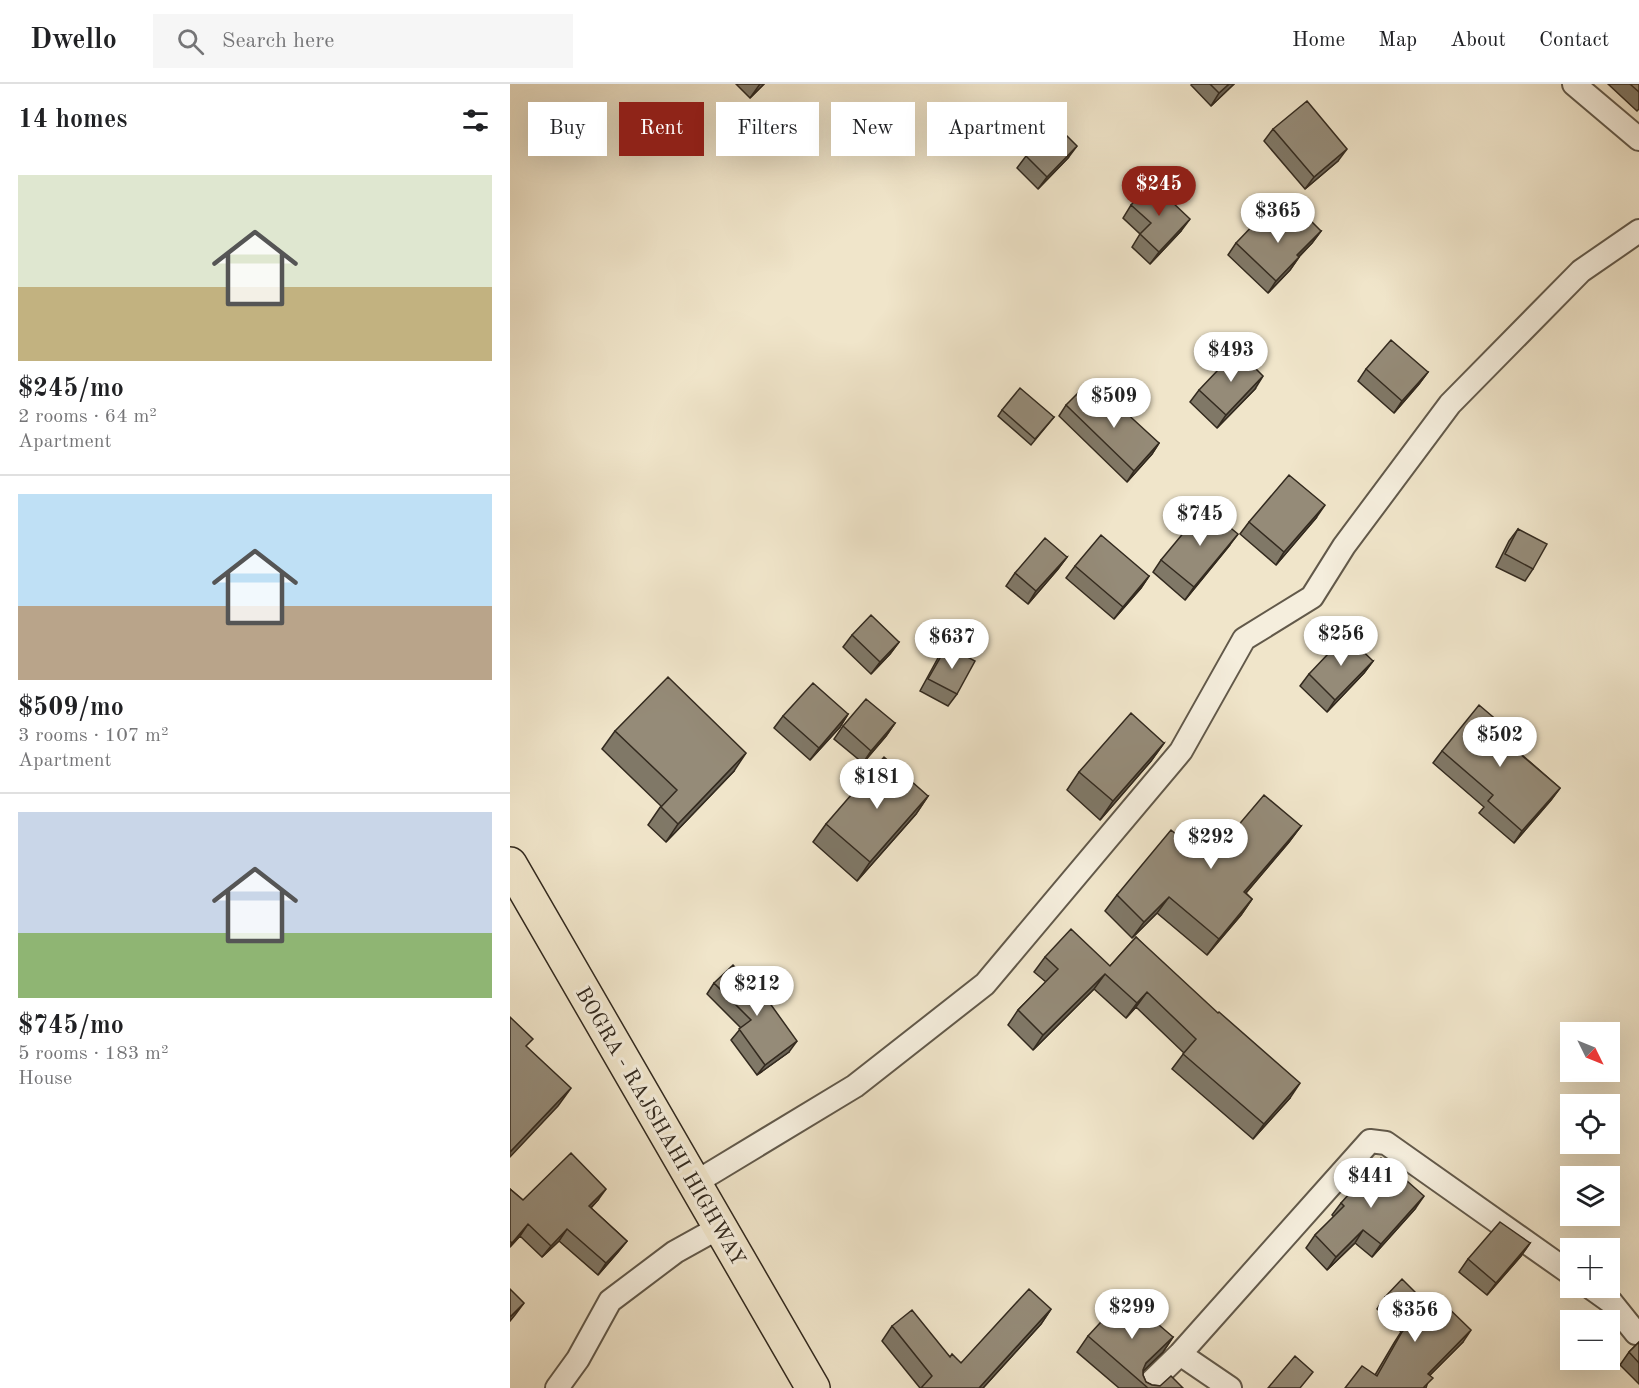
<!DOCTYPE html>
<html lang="en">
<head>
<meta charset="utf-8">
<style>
	body { margin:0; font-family:"Old Standard TT",serif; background:#f6f6f6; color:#202124; height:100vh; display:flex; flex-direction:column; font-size:22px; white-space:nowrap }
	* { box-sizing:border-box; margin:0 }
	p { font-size:20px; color:#757577 }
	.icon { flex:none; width:33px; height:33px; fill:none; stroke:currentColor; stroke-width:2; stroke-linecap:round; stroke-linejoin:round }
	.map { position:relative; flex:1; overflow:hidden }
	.side { display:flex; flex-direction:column; background:#fff; width:510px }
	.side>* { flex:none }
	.top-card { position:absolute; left:18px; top:18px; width:570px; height:54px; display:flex; gap:12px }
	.needle { width:39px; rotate:133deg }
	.controls { position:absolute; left:1050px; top:938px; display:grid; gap:12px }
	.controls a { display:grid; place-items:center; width:60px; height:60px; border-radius:0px; background:#fff; box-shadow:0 6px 24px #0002; font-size:30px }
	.price { position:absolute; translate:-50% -51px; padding:0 14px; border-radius:21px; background:#fff; color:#222; font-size:20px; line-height:39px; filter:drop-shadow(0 2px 3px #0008) }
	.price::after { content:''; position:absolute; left:50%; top:36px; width:18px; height:14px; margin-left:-9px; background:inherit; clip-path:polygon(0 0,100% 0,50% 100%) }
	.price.on { background:#8f2418; color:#fff }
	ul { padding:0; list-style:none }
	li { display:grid; align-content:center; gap:12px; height:318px; padding:0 18px }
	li+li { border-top:2px solid #e0e0e0 }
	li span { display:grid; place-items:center; height:186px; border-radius:0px; color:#555 }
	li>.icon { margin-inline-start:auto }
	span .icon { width:108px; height:108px; fill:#fffc; stroke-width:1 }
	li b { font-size:26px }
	h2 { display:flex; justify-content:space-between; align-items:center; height:72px; padding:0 18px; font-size:26px }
	.pill { padding:0 21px; border-radius:0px; background:#fff; box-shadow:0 6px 24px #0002; font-size:21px; line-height:54px }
	.pill.on { background:#8f2418; color:#fff }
	header { display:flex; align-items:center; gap:36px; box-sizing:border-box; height:84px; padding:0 30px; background:#fff; border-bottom:2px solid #e0e0e0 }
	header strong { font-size:28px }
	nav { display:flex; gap:33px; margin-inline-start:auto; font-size:21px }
	.search { width:420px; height:54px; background:#f6f6f6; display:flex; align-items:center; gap:15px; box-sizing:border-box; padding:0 21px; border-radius:0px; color:#757577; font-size:22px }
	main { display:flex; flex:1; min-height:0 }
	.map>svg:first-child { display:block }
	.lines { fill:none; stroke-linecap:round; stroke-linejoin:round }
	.street-casing { stroke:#62594a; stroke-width:26 }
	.highway-casing { stroke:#332a1f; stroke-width:36 }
	.street { stroke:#f5eedd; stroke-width:22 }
	.highway { stroke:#f0e5ca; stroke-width:33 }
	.wall { fill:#807867; stroke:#332a1f; stroke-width:1.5 }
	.shaded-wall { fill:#686154; stroke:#332a1f; stroke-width:1.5 }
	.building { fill:#958b78; stroke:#332a1f; stroke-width:1.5 }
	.labels { text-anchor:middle; stroke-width:6; stroke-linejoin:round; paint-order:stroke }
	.street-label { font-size:21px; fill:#332a1f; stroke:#f5eedd }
</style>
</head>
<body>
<header>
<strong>Dwello</strong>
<div class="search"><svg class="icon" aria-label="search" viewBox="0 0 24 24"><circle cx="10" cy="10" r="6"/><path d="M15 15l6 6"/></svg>Search here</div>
<nav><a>Home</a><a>Map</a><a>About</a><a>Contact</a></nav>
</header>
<main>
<section class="side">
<h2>14 homes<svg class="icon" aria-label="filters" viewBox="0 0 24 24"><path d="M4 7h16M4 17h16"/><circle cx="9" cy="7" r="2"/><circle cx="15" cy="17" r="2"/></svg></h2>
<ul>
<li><span style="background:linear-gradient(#dfe7d0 60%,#c2b280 0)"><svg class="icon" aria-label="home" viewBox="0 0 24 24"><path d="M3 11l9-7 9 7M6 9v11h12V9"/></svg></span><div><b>$245/mo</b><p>2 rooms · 64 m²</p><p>Apartment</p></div></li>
<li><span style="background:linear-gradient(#bfe0f5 60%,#b9a48a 0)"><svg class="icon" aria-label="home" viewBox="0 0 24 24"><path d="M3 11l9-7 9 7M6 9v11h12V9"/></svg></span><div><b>$509/mo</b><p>3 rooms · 107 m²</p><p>Apartment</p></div></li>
<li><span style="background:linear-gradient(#c9d6e8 65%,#8fb573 0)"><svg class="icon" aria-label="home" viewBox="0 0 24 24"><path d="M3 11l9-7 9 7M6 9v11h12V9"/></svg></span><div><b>$745/mo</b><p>5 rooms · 183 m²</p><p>House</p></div></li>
</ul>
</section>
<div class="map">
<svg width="1129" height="1304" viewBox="0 0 1129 1304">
	<rect width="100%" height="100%" fill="#f0e5ca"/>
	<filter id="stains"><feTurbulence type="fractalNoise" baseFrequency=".00333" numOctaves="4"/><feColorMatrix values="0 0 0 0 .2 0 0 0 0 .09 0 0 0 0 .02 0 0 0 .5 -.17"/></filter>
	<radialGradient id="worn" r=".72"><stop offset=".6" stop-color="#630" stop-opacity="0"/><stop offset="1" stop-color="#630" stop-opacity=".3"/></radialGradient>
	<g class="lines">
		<defs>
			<path id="street" d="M1064 0 1129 55
				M183 1100 345 1002 475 900 671 667 734 555 802 513 834 462 940 320 1071 187 1129 147
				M1080 1203 1101 1218 1126 1249H1129
				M670 1270 720 1304
				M47 1304 68 1275 100 1217 165 1168 210 1143
				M635 1304 670 1270 860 1057 876 1059 1060 1189"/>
			<path id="highway" d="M0 780 303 1304"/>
		</defs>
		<use href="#street" class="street-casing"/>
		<use href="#highway" class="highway-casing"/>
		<use href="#street" class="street"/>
		<use href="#highway" class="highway"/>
	</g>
	<path class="wall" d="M226 0H254L240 14Z
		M682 0H724L701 22 681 1Z
		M1098 0H1129V25L1127 27Z
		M763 45 828 77 795 105 754 57Z
		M516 72 558 74 528 105 507 84Z
		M621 121 671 147 640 180 622 163 630 150 613 134Z
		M811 147 802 159 789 173 780 186 758 209 718 171 726 159 766 151Z
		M856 285 918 288 909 300 884 329 848 297Z
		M745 305 707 344 680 318 689 306Z
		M556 321 605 333 649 359 642 370 617 398 549 332Z
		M492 326 544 333 521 361 488 332Z
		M806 434 766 481 730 450 739 438Z
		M1008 445 1023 485 1015 497 986 483 999 457Z
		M719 462 675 516 643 488 651 476Z
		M557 473 548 485 518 520 496 502 505 489Z
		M565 482 639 492 631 504 604 535 556 494Z
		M342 551 389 558 380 570 361 590 333 563Z
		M437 562 447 610 438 622 410 607 428 574Z
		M863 577 854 589 817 628 790 602 799 590Z
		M338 630 330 643 300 676 264 644 273 632Z
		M385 639 376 652 353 679 324 655 333 642Z
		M105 647 224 687 156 758 138 741 151 722 92 665Z
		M996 657 1050 704 1041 716 1004 759 969 729 974 723 923 679 932 667Z
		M654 659 641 677 590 736 557 706 569 688Z
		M418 712 406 730 347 797 303 758 316 740Z
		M791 742 779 758 736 809 742 815 731 831 697 871 647 829 622 854 595 827 607 811Z
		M626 853 780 1014 743 1055 662 985 674 969 626 923 616 934 584 905 523 966 498 941 508 926 536 898 524 888 535 873 600 882Z
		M204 899 279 968 247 991 221 956 231 944 197 910Z
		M0 1105 13 1116H88L81 1124 117 1157 108 1168 88 1191 49 1157 32 1173 10 1152 0 1163Z
		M831 1119 905 1125 862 1173 845 1159 817 1186 796 1164 805 1151 824 1133 822 1131Z
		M1020 1159 1011 1172 977 1211 949 1188 958 1175Z
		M875 1213 953 1258 920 1291 916 1304 865 1291 884 1259 891 1248 867 1225Z
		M541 1225 531 1240 473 1304H410L372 1257 382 1242 451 1279Z
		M578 1252 663 1253 653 1268 633 1287V1291L636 1298 642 1301 673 1304H609L567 1268Z
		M1129 1258V1300L1110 1281 1119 1268Z"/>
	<path class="shaded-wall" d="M250 0H254L240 14Z
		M719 0H724L701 22 709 9Z
		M567 62 558 74 528 105 537 93Z
		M837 65 828 77 795 105 804 93Z
		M680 135 671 147 640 180 649 168Z
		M811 147 802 159 778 183 787 171Z
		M789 173 780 186 758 209 766 197Z
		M918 288 909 300 884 329 892 317Z
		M753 292 745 305 707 344 716 331Z
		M649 359 642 370 617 398 624 387Z
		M815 421 806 434 766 481 774 468Z
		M728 450 719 462 675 516 684 503Z
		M557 473 548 485 518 520 526 507Z
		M639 492 631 504 604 535 613 523Z
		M389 558 380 570 361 590 370 578Z
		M863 577 854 589 817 628 825 616Z
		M338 630 330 643 300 676 309 664Z
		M385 639 376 652 353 679 361 667Z
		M654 659 641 677 590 736 603 717Z
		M236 669 224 687 156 758 168 740Z
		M1050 704 1041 716 1004 759 1012 747Z
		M418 712 406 730 347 797 360 778Z
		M791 742 779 758 723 824 734 808Z
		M659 813 647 829 622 854 634 838Z
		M742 815 731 831 697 871 709 855Z
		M595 890 584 905 523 966 533 951Z
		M637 908 626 923 616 934 627 919Z
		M287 957 279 968 247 991 255 981Z
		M790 999 780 1014 743 1055 754 1040Z
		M61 1004 48 1022 0 1073V1068Z
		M96 1105 88 1116 71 1134 79 1122Z
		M914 1112 905 1125 862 1173 871 1160Z
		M18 1140 10 1152 0 1163 2 1159Z
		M57 1145 49 1157 32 1173 41 1162Z
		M853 1146 845 1159 817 1186 826 1173Z
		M117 1157 108 1168 88 1191 96 1179Z
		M1020 1159 1011 1172 977 1211 986 1199Z
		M14 1219 5 1231 0 1237V1233Z
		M541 1225 531 1240 473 1304H469Z
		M961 1246 953 1258 910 1301 918 1290Z
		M663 1253 653 1268 626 1294 636 1279Z"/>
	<path class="building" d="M700 0H719L709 9Z
		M1120 0H1129V8Z
		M797 17 837 65 804 93 763 45Z
		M546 41 567 62 537 93 516 72Z
		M642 99 680 135 649 168 630 150 641 139 621 121Z
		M791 127 811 147 787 171 789 173 766 197 726 159 749 135 766 151Z
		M881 256 918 288 892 317 856 285Z
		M727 266 753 292 716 331 689 306Z
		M574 303 605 333 612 325 649 359 624 387 556 321Z
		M510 304 544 333 525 355 492 326Z
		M779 391 815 421 774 468 739 438Z
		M695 423 728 450 684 503 651 476Z
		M1008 445 1037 460 1023 485 995 470Z
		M591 451 639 492 613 523 565 482Z
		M535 454 557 473 526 507 505 489Z
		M361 531 389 558 370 578 342 551Z
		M836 551 863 577 825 616 799 590Z
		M437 562 465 577 447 610 418 595Z
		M158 593 236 669 168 740 151 723 167 706 105 647Z
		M303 599 338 630 309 664 273 632Z
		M356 615 385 639 361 667 333 642Z
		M969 621 1002 649 995 657 1050 704 1012 747 978 717 983 711 932 667Z
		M621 629 654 659 603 717 569 688Z
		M374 673 418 712 360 778 316 740Z
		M754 711 791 742 734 808 742 815 709 855 659 813 634 838 607 811 661 746 698 777Z
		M561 845 600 882 626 853 708 929 709 928 790 999 754 1040 673 970 686 955 637 908 627 919 595 890 533 951 508 926 548 885 535 873Z
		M223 881 259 918 287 957 255 981 229 945 241 936 204 899Z
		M0 933 23 955 16 962 61 1004 0 1068Z
		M61 1069 96 1105 79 1122 117 1157 96 1179 57 1145 41 1162 18 1140 2 1159 0 1157V1105L13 1116Z
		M871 1074 914 1112 871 1160 853 1146 826 1173 805 1151 834 1122 831 1119Z
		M990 1138 1020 1159 986 1199 958 1175Z
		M892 1195 918 1221 926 1212 961 1246 918 1290 923 1294 913 1304H835L852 1282 867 1292 892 1248 901 1238 875 1213Z
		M0 1205 14 1219 0 1233Z
		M519 1205 541 1225 469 1304H411L422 1292 382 1242 402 1226 440 1273 442 1270 451 1279Z
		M615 1212 663 1253 636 1279 633 1286V1291L636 1298 642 1301 650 1302 661 1292 673 1304H638L578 1252Z
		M1129 1258V1279L1119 1268Z
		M785 1272 803 1288 790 1304H758Z"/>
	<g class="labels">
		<g class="street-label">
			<text transform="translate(151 1042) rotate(60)" y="7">BOGRA - RAJSHAHI HIGHWAY</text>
		</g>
	</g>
	<rect width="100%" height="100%" filter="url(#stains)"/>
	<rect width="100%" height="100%" fill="url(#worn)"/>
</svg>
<div class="controls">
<a><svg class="needle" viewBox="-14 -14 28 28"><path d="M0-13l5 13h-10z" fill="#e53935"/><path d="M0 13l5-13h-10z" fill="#757577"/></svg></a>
<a><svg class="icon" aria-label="locate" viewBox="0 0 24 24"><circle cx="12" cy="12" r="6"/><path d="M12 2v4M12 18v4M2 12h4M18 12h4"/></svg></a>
<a><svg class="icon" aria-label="layers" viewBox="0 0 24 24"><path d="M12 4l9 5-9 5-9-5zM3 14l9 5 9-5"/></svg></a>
<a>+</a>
<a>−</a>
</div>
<b class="price on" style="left:649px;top:133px">$245</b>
<b class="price" style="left:768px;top:160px">$365</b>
<b class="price" style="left:721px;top:299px">$493</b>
<b class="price" style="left:604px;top:345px">$509</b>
<b class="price" style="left:690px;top:463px">$745</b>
<b class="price" style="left:831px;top:583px">$256</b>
<b class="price" style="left:442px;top:586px">$637</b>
<b class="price" style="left:990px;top:684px">$502</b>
<b class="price" style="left:367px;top:726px">$181</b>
<b class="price" style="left:701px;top:786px">$292</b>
<b class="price" style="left:247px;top:933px">$212</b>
<b class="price" style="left:861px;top:1125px">$441</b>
<b class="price" style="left:622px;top:1256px">$299</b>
<b class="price" style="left:905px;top:1259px">$356</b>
<div class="top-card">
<a class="pill">Buy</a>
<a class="pill on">Rent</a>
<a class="pill">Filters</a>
<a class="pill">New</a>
<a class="pill">Apartment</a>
</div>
</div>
</main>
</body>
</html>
